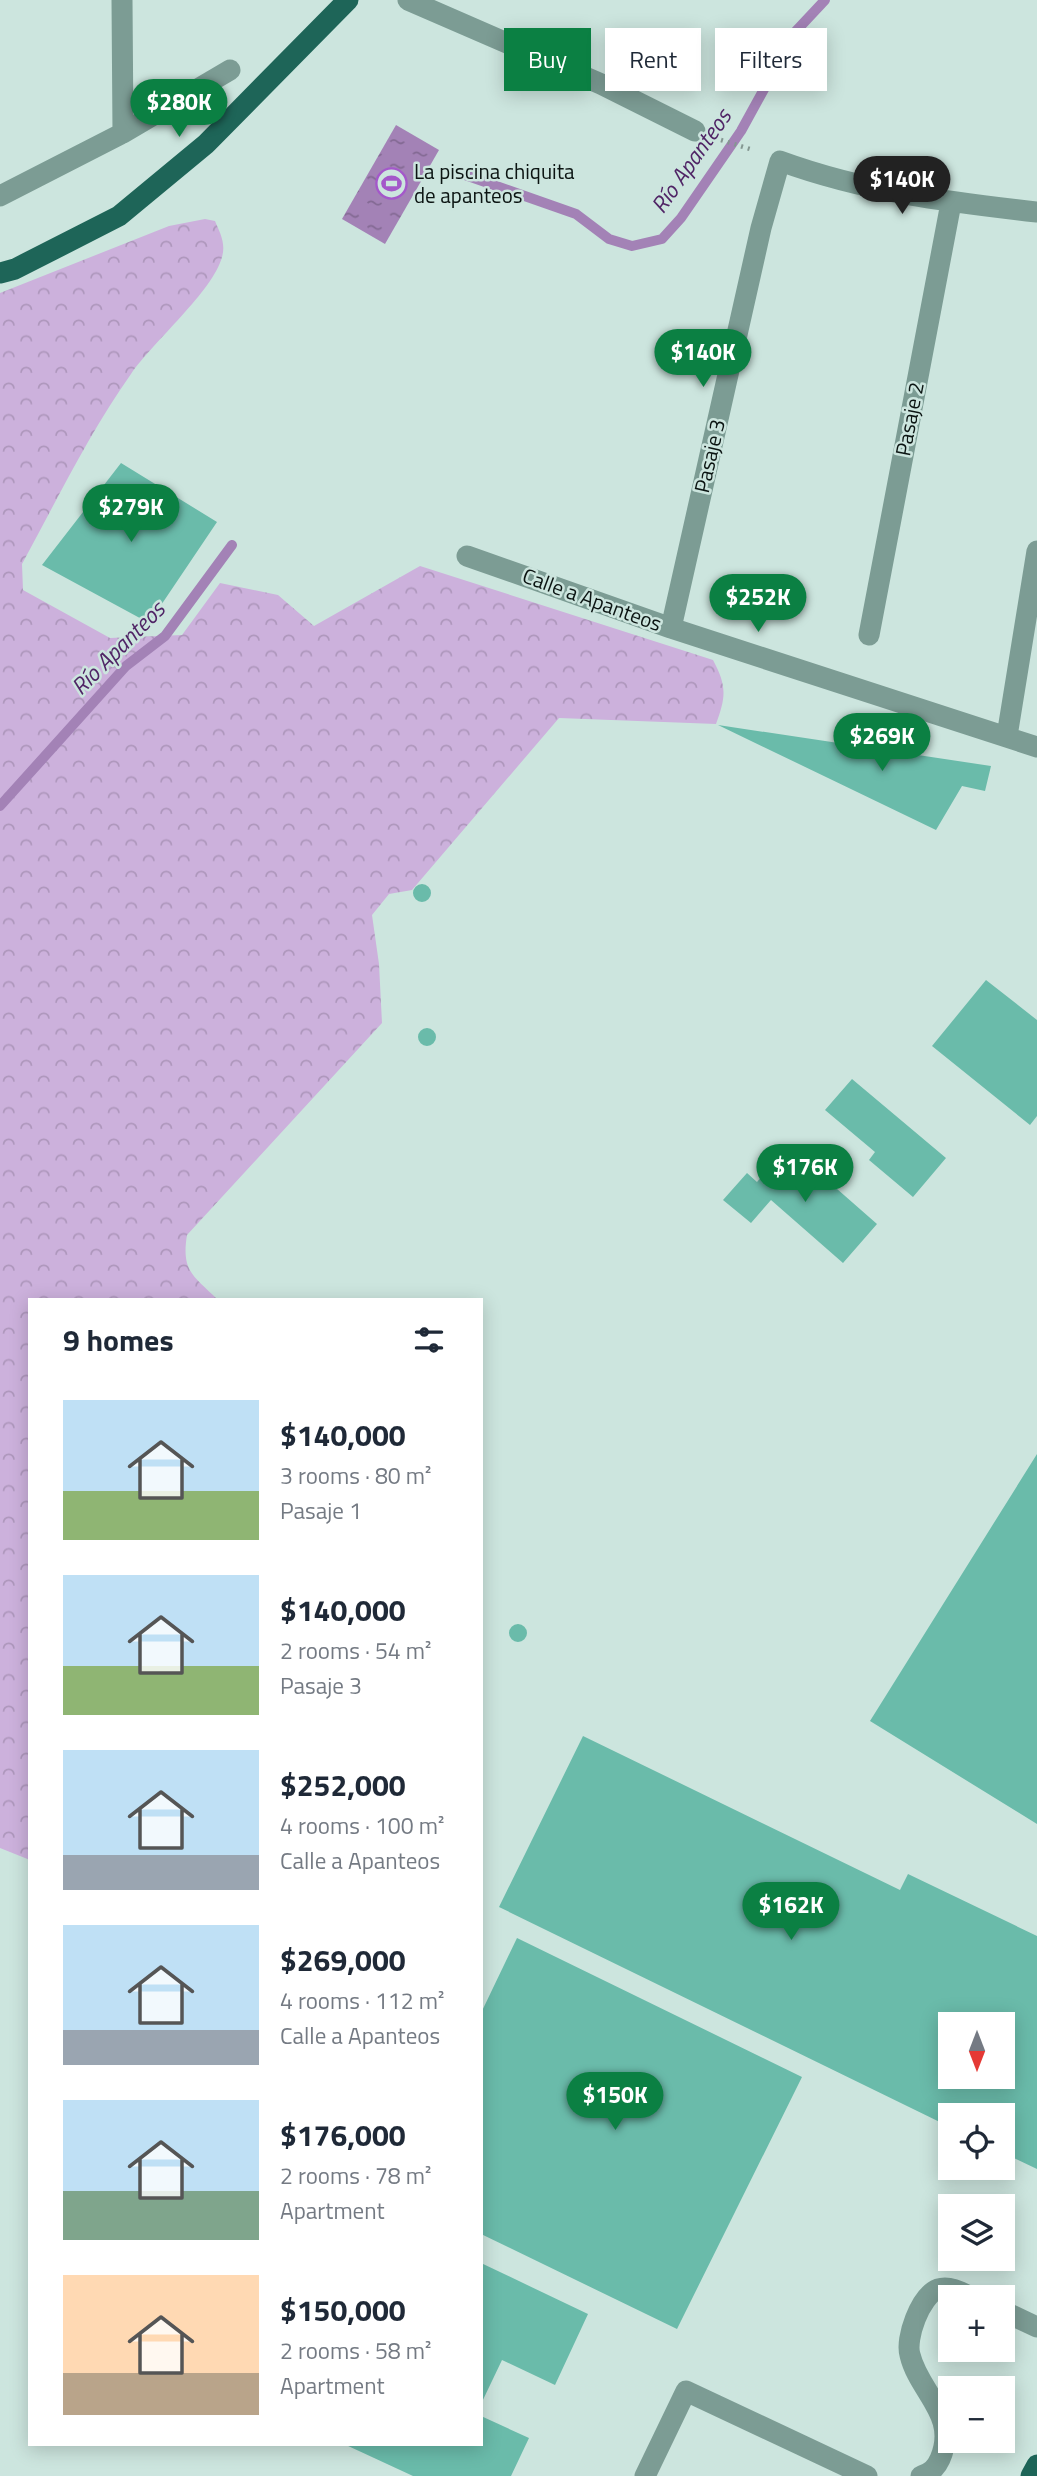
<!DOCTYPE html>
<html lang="en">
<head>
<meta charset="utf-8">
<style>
	body { margin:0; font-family:"Titillium Web",sans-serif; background:#f2f2f3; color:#1f2937; height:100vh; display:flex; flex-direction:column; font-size:26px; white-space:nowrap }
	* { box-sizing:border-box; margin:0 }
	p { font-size:23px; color:#747a83 }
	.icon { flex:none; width:38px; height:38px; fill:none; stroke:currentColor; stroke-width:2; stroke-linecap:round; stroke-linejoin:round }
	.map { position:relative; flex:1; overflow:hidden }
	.details { position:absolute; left:28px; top:1298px; width:455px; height:1148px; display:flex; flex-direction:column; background:#fff; border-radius:0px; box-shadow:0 4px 18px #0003 }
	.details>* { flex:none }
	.hud { position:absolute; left:504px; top:28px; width:427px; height:63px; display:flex; gap:14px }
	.needle { width:46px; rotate:180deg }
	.tools { position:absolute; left:938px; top:2012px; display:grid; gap:14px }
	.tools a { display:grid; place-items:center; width:77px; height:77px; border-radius:0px; background:#fff; box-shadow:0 4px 18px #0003; font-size:35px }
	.price { position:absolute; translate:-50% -60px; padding:0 16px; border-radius:24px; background:#0b8043; color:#fff; font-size:23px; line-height:46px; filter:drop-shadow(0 2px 4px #0008) }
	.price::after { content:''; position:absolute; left:50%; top:42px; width:21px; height:16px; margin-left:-10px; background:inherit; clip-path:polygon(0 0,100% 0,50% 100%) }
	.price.active { background:#222; color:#fff }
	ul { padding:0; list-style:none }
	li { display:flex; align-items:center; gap:21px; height:175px; padding:0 35px }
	li span { display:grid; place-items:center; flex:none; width:196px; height:140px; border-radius:0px; color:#555 }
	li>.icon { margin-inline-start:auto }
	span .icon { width:84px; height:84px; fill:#fffc; stroke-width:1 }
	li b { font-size:30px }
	h2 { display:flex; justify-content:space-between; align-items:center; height:84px; padding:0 35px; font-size:30px }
	.chip { padding:0 24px; border-radius:0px; background:#fff; box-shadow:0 4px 18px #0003; font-size:24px; line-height:63px }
	.chip.active { background:#0b8043; color:#fff }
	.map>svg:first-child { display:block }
	.forest { fill:url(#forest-crowns) }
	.water { fill:url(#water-ripples) }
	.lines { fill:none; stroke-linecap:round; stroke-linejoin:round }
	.stream { stroke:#a382b6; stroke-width:10 }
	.building { fill:#6abbaa; fill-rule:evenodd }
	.path { stroke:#849791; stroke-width:4.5; stroke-dasharray:2 5; stroke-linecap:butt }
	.minor { stroke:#7c9c94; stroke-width:21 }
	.major { stroke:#1e6558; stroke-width:21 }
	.labels { text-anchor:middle; stroke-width:5; stroke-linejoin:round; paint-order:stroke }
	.poi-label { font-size:21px; fill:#0b1412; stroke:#cce5de; text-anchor:start }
	.street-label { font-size:21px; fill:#0b1412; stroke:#cce5de }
	.water-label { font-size:23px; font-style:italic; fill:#502566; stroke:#cce5de }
</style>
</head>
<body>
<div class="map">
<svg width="1037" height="2476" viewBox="0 0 1037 2476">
	<defs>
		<pattern id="forest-crowns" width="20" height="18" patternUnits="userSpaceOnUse" patternTransform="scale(1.75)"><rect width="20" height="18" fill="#ccb1dc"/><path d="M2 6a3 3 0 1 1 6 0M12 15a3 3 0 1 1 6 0" fill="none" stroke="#ae97bc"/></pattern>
		<pattern id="water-ripples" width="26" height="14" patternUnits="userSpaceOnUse" patternTransform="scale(1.75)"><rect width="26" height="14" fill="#a382b6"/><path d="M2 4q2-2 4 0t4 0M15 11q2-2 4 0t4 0" fill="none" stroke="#836993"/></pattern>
	</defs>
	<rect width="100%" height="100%" fill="#cce5de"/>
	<path class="forest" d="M205 219 215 221C220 233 226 243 222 257 213 291 153 342 131 374 89 433 57 500 22 564L23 590 110 638 182 635 220 583 278 595 314 626 420 566 713 660C727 686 726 697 716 724L559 718 412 890 389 894 372 915 379 964 382 1023 187 1235C181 1272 194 1276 218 1300H30V1860L0 1848V293L169 226Z"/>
	<path class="water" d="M396 125 439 150 385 244 342 219Z"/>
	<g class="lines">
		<path class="stream" d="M465 175 576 214 609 239 632 246 662 239 681 218 741 131 796 31 825 0
			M0 806 126 666 165 636 232 545"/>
	</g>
	<path class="building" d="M121 463 217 522 149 623 42 565Z
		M718 725 991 766 985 791 962 786 936 830Z
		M413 893a9 9 0 1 1 18 0a9 9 0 1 1-18 0Z
		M986 980 1037 1020V1116L1030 1125 932 1046Z
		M418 1037a9 9 0 1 1 18 0a9 9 0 1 1-18 0Z
		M852 1079 946 1158 913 1197 869 1160 875 1152 825 1110Z
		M788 1146 877 1224 843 1263 771 1200 751 1223 723 1200 747 1173 757 1182Z
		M1037 1454V1824L870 1721Z
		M509 1633a9 9 0 1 1 18 0a9 9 0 1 1-18 0Z
		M583 1736 900 1890 908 1874 1037 1936V2169L1003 2153V2116H950V2127L499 1907ZM950 2025H1003V2077H950Z
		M517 1938 802 2077 677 2329 481 2234V2013Z
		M481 2263 588 2314 555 2385 502 2360 481 2404Z
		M481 2416 529 2438 511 2476H413L346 2445H481Z"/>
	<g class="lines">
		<path class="path" d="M721 140 753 150"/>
		<path class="minor" d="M122 0 123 133
			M408 0 601 84 695 131
			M0 196 123 133 230 70
			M467 556 671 628 1037 747
			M671 628 761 228 780 161C865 192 948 202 1037 212
			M869 635 951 203
			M1007 736 1037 551
			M1003 2311 1037 2327
			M645 2476 686 2391 867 2476
			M921 2476C931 2473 936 2468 940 2459 959 2415 919 2393 910 2355 905 2339 920 2296 938 2289 950 2285 963 2293 973 2298"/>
		<path class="major" d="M0 273 15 269 119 216 206 144 348 0
			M1031 2476 1037 2465"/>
	</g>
	<defs>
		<symbol id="stadium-ring" viewBox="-11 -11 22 22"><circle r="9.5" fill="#cce5de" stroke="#a458ca" stroke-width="1.5"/><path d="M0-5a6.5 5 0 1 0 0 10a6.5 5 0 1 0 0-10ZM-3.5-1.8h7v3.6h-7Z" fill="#a458ca"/></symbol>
	</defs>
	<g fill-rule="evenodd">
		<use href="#stadium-ring" x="374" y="166" width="35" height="35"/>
	</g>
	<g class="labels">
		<g class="poi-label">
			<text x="414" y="179">La piscina chiquita<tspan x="414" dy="24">de apanteos</tspan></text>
		</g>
		<g class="street-label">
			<text transform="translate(910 419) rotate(-79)" y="7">Pasaje 2</text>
			<text transform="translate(710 456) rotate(-77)" y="7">Pasaje 3</text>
			<text transform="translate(592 600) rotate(20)" y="7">Calle a Apanteos</text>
		</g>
		<g class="water-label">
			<text transform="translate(691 161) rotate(-55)" y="8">Río Apanteos</text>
			<text transform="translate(118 648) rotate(-45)" y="8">Río Apanteos</text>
		</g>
	</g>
</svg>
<div class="tools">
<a><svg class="needle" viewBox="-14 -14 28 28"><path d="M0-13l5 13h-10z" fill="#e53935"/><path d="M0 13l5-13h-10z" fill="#747a83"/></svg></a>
<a><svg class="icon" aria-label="locate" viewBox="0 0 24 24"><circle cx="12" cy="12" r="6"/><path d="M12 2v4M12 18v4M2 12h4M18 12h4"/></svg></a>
<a><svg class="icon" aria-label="layers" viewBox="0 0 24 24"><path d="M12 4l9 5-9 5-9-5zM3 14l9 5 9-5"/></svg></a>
<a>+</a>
<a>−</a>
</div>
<b class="price" style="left:179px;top:139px">$280K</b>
<b class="price active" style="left:902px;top:216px">$140K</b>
<b class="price" style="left:703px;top:389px">$140K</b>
<b class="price" style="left:131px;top:544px">$279K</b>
<b class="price" style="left:758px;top:634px">$252K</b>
<b class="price" style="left:882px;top:773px">$269K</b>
<b class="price" style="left:805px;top:1204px">$176K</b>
<b class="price" style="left:791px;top:1942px">$162K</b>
<b class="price" style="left:615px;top:2132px">$150K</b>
<div class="hud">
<a class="chip active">Buy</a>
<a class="chip">Rent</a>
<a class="chip">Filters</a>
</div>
<section class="details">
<h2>9 homes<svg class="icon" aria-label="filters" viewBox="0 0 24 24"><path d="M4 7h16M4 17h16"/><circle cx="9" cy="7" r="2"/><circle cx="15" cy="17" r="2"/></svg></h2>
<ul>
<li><span style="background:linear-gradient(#bfe0f5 65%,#8fb573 0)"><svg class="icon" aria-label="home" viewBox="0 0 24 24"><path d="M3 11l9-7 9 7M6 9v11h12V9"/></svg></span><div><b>$140,000</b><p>3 rooms · 80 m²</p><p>Pasaje 1</p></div></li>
<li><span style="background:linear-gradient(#bfe0f5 65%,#8fb573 0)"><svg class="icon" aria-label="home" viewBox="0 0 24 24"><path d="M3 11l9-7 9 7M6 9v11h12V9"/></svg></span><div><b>$140,000</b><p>2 rooms · 54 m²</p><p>Pasaje 3</p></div></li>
<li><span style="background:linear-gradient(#bfe0f5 75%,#9aa5b1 0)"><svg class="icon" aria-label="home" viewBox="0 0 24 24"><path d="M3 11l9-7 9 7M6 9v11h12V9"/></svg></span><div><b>$252,000</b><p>4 rooms · 100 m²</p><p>Calle a Apanteos</p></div></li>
<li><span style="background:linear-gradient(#bfe0f5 75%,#9aa5b1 0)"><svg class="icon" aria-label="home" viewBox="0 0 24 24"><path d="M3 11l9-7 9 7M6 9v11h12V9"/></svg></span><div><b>$269,000</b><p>4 rooms · 112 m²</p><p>Calle a Apanteos</p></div></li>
<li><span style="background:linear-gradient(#bfe0f5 65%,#7fa58c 0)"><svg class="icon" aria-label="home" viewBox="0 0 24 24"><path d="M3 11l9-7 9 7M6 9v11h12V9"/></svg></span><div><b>$176,000</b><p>2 rooms · 78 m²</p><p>Apartment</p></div></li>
<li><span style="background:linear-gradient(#ffd9b3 70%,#b9a48a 0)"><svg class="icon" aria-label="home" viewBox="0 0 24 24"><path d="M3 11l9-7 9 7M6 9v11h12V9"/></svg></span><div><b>$150,000</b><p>2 rooms · 58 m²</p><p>Apartment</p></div></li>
</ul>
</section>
</div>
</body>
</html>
